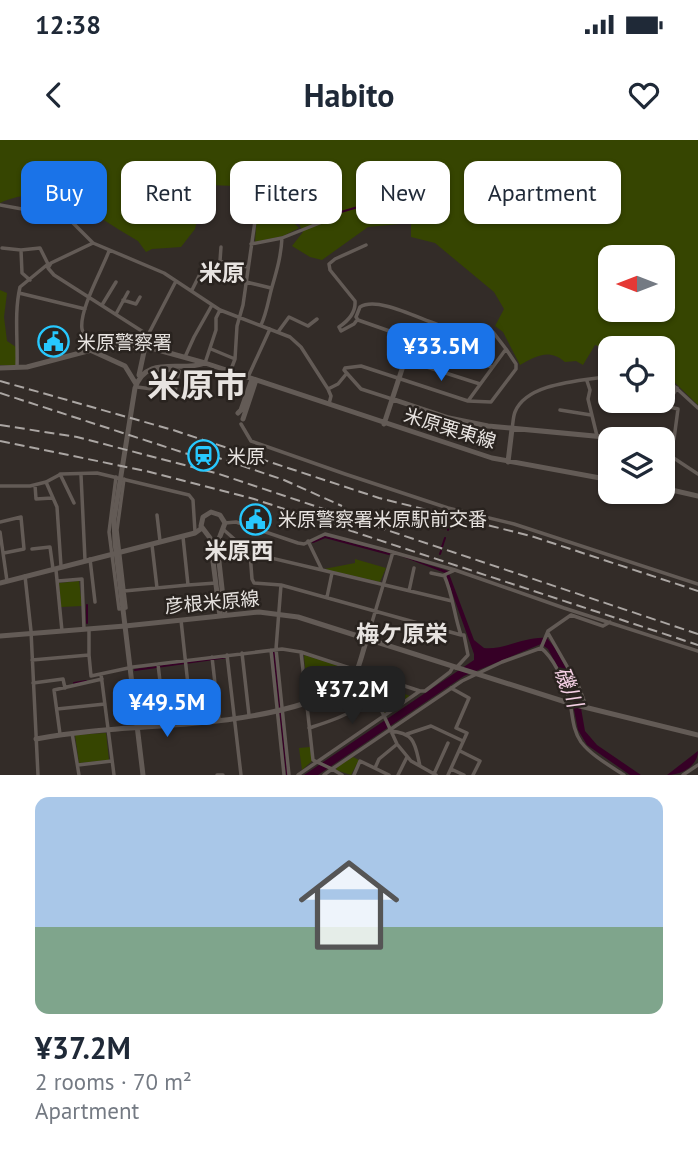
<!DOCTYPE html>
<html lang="en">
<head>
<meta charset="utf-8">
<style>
	body { margin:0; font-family:"PT Sans","Noto Sans JP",sans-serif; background:#f2f2f3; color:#1f2937; height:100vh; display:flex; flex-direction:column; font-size:26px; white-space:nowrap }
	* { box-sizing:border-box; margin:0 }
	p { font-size:23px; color:#747a83 }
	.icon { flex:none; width:38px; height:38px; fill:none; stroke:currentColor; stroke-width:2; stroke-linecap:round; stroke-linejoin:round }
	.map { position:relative; height:635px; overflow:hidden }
	.details { display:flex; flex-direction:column; background:#fff; flex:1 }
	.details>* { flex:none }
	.banner { position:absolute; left:21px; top:21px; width:656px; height:63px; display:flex; gap:14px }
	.needle { width:46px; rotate:270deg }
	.controls { position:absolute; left:598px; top:105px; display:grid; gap:14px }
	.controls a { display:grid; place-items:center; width:77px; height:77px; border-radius:14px; background:#fff; box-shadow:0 2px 5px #0004; font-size:35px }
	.price { position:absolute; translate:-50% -60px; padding:0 16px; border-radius:14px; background:#1a73e8; color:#fff; font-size:23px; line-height:46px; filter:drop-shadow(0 2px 4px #0008) }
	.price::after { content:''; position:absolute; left:50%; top:42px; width:21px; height:16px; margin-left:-10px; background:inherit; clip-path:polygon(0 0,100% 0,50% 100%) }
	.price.selected { background:#222; color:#fff }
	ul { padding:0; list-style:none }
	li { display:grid; align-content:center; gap:14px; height:371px; padding:0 35px }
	li span { display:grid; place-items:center; height:217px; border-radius:14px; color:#555 }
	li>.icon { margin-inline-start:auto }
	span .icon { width:126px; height:126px; fill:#fffc; stroke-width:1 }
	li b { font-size:30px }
	.chip { padding:0 24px; border-radius:14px; background:#fff; box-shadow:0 2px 5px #0004; font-size:24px; line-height:63px }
	.chip.selected { background:#1a73e8; color:#fff }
	.status { display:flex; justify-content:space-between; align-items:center; height:49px; padding:0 35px; background:#fff; direction:ltr }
	.status svg { height:19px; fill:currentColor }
	header { display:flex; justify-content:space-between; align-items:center; height:91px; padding:0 35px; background:#fff; font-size:32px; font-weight:600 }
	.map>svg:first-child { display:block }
	.green { fill:#364501; fill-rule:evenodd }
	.water { fill:#360026 }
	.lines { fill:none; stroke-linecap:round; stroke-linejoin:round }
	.stream { stroke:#360026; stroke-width:2 }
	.street { stroke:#635b56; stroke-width:3.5 }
	.secondary { stroke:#635b56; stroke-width:5 }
	.rail { stroke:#aba6a3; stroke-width:2; stroke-dasharray:10 5; stroke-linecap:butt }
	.labels { text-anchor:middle; stroke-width:5; stroke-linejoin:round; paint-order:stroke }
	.poi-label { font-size:19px; fill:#e7e3e0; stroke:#29231f; text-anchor:start }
	.street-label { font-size:19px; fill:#e7e3e0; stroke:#29231f }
	.water-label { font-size:21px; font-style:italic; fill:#f5d0e5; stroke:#29231f }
	.quarter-label { font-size:23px; font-weight:bold; fill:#e7e3e0; stroke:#29231f }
	.town-label { font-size:33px; font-weight:bold; fill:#e7e3e0; stroke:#29231f }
</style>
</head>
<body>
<div class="status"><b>12:38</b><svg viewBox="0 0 49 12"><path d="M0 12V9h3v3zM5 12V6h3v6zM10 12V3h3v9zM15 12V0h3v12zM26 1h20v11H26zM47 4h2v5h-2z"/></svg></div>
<header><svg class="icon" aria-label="back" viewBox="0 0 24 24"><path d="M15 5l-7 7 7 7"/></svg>Habito<svg class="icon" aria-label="heart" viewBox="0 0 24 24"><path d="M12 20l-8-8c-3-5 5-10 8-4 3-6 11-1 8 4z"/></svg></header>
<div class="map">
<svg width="698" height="635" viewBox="0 0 698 635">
	<rect width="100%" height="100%" fill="#332c28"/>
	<path class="green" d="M0 0H698V265L668 236 670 219 663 214V208H660L659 203 653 199 645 208H611V224L604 208 595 205 583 225 576 221 565 222C549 208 536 216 520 225L503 192 495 186 504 169 494 152 435 103 411 97V83L368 87 322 120 310 117 292 106 303 92 297 80 246 66 235 46 209 45 204 52 195 89 181 107 152 109 146 112 138 101C95 76 51 39 0 63ZM611 117H663V170H611Z
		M257 74 292 81 299 88 283 96 255 102Z
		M0 150 7 153 4 177 7 201 16 207V226L0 225Z
		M355 419 386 428 380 442 324 429 355 423Z
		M79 441 82 466 61 467 59 443Z
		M304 515 352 530 353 532 342 546 313 558 307 553Z
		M380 540 404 546 402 553 410 556 384 573 375 552Z
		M106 593 109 620 79 623 75 595Z
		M310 607 312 621 302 630 299 608Z
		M353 617 359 620 351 635 336 630 337 627Z"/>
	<path class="water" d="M398 415 448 431 474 500 484 508C505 510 525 496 547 498L555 508 578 551 585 591 597 605 641 635H630L587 605 578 590 570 550 548 509 541 504 464 536 318 635H304L474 520V514L445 433Z
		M698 611C698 625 683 635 667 635Z"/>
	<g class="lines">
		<path class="stream" d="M341 72 358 67 390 48
			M453 375V374
			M451 380 452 378
			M448 390 449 386
			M313 402 325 397 389 414
			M442 407 445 398
			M440 414 441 411
			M87 483V465
			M271 513H274L280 568
			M135 530 228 517
			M74 543 86 541
			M280 573 287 635"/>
		<path class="street" d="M0 65 33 71 46 70 67 77 93 103 164 133 220 170 290 197 301 207 328 249 331 256 329 264
			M282 98 327 80
			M93 103 51 123 48 128 54 135 148 195 158 203 157 209
			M251 104 282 98C281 116 277 130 272 147 268 161 267 172 261 185
			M221 107 220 121 248 127
			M2 108 21 110 22 133 30 140
			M246 142 271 148
			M192 150 201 132
			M19 153 85 169
			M123 160 136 164 140 157
			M102 165 116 142
			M116 174 128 152
			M357 180 354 184 341 191 339 187C348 181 356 173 355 161L330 130 329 124 335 119 366 105
			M278 192 289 177 308 186 317 179
			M145 207 148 195 176 141
			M211 209 235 219
			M90 210C88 203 84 196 82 189 79 170 102 130 109 111
			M185 217 194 197 212 165
			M405 220 480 244
			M205 223 216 190V178L220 170
			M427 226 440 186
			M17 227C18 200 14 173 20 147L48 124 40 108 21 110
			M492 227 358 180 356 177 360 167C379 155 426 183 449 188 464 192 478 192 493 192L506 209
			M230 232 235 219 237 186 243 165 256 74 238 69
			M663 236 698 268
			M248 237 270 189
			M587 241 590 250 588 259 597 296
			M137 247 175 252 179 231 158 230
			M328 249 338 244 347 233
			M392 259 361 249 344 230 345 228 361 226 468 261 491 262 516 229V224L506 209 468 261
			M560 270 591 275
			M241 284 251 301 345 334 448 368 514 384 698 444
			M512 289C513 284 513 277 515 272 527 242 583 241 611 236
			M674 299 678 269 666 266 677 248
			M663 311 698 334
			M60 334 74 363
			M81 335 85 420
			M116 337 109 392 119 469 126 468 124 451 188 445 183 397
			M46 342 57 367 61 426
			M35 345 36 359 52 358
			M0 346H30L46 342 61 334 97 333 189 355 193 360 195 392
			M157 375 160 401
			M0 382 21 377 24 409 4 413
			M225 383 236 382 298 403 304 404 325 394 382 409 455 430 564 468 698 511
			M224 390 250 413 252 439 254 443 281 445 276 509 289 635
			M0 392 7 441
			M308 401 322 430 452 461
			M152 405 157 448
			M32 409 50 407 53 429
			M250 413 322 430
			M90 419 95 462
			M56 430 62 491
			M453 431 444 435C453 455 454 475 461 495H464L468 515 456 528
			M431 433 445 436
			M25 436 31 491 38 635
			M58 441 82 439 84 489
			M188 445 216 443
			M281 445 461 495
			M124 451 117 390 124 339
			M409 451 414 428
			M327 457 332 433
			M181 480 192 582
			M548 493 579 547 586 566
			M367 499 393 412
			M541 508C553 517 564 541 568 555 573 570 571 588 581 602 592 616 609 625 624 635
			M271 510 284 635
			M301 512 313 620 332 629 324 635
			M242 513 249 575
			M89 515 91 536 133 527 282 509 301 512 420 551
			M227 515 241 635
			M212 517 219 579
			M32 520 89 515V489
			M158 524 165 585
			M101 534 114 635
			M33 543 63 539 65 548
			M373 552 397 604 411 621 436 635
			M57 569 105 564
			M309 588C343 577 363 572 380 538
			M390 591C416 593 415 605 420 626
			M72 593 79 635
			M60 594 54 550 102 539
			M407 594 431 586 463 601
			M460 611 480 621 473 635
			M78 625 112 621
			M375 628 379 619 396 605
			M451 629 464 635
			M434 634 448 603
			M217 635H223
			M298 635 420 551H425L450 532 453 527
			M342 635 332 629 462 541 502 522 541 508 548 491 571 475 603 486 610 482
			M354 635 360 621 389 635
			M398 635 407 617
			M448 635 467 593 456 588 469 558 451 548
			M683 635 698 625"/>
		<path class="secondary" d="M90 210 125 226 136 244
			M205 223C180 233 147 214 135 248L114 379 115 403 125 486 259 472 298 477 572 564 698 595
			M0 228 27 227 99 208 115 206 151 208 205 223 492 318 611 340
			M139 235 145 207
			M392 259 449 278 488 286 626 299
			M238 273 241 270 252 239
			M243 279 256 240
			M384 284 405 220
			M508 322 512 289
			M663 348 698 356
			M0 443 195 393 202 388
			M220 476 210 398 201 386 203 377 211 372 220 375 225 383 217 404 225 475
			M0 496 125 486 143 635
			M36 599C124 582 219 591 306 563 320 559 335 557 346 547 359 535 361 515 367 499"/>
		<path class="rail" d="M0 241 173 290 379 358 531 396 698 451
			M0 253 206 320
			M0 285 77 297 219 334 698 494
			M0 301 146 331 254 359 698 505
			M198 311 284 340 342 366"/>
	</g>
	<defs>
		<symbol id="civic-ring" viewBox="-11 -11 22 22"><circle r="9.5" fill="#29231f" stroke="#27c8fe" stroke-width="1.5"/><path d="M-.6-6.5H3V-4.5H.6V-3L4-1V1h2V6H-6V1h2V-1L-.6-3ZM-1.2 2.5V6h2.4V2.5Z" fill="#27c8fe"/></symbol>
		<symbol id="station-ring" viewBox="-11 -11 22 22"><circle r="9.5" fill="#29231f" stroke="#27c8fe" stroke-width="1.5"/><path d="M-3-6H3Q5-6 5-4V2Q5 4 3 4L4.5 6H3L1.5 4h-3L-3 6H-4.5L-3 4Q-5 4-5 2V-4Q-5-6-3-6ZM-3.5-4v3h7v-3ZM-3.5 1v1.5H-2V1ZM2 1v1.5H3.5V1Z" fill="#27c8fe"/></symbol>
	</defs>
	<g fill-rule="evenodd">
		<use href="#civic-ring" x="36" y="184" width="35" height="35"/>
		<use href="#station-ring" x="186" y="298" width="35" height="35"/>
		<use href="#civic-ring" x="238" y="362" width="35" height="35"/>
	</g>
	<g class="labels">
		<g class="poi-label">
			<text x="77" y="209">米原警察署</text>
			<text x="227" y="323">米原</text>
			<text x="278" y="386">米原警察署米原駅前交番</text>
		</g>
		<g class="street-label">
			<text transform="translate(450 288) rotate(17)" y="7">米原栗東線</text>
			<text transform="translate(212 462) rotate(-5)" y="7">彦根米原線</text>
		</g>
		<g class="water-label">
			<text transform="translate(568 547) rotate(68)" y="7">磯川</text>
		</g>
		<g class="quarter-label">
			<text x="222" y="141">米原</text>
			<text x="239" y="419">米原西</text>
			<text x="402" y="502">梅ケ原栄</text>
		</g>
		<g class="town-label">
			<text x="197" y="257">米原市</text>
		</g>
	</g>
</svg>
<div class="controls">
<a><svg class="needle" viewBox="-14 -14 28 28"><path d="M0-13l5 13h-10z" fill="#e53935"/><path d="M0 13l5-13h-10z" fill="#747a83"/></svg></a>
<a><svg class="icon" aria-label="locate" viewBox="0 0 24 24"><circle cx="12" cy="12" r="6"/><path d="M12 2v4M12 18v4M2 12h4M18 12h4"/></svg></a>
<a><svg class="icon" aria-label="layers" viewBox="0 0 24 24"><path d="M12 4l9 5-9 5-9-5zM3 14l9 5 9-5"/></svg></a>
</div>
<b class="price" style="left:441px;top:243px">¥33.5M</b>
<b class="price selected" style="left:352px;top:586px">¥37.2M</b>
<b class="price" style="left:167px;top:599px">¥49.5M</b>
<div class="banner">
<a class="chip selected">Buy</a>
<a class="chip">Rent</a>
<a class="chip">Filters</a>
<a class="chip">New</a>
<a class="chip">Apartment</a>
</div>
</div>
<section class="details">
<ul>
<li><span style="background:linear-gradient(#a9c7e8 60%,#7fa58c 0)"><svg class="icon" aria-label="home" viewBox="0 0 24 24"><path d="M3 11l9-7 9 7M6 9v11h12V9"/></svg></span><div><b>¥37.2M</b><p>2 rooms · 70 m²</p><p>Apartment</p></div></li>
</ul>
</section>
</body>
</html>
